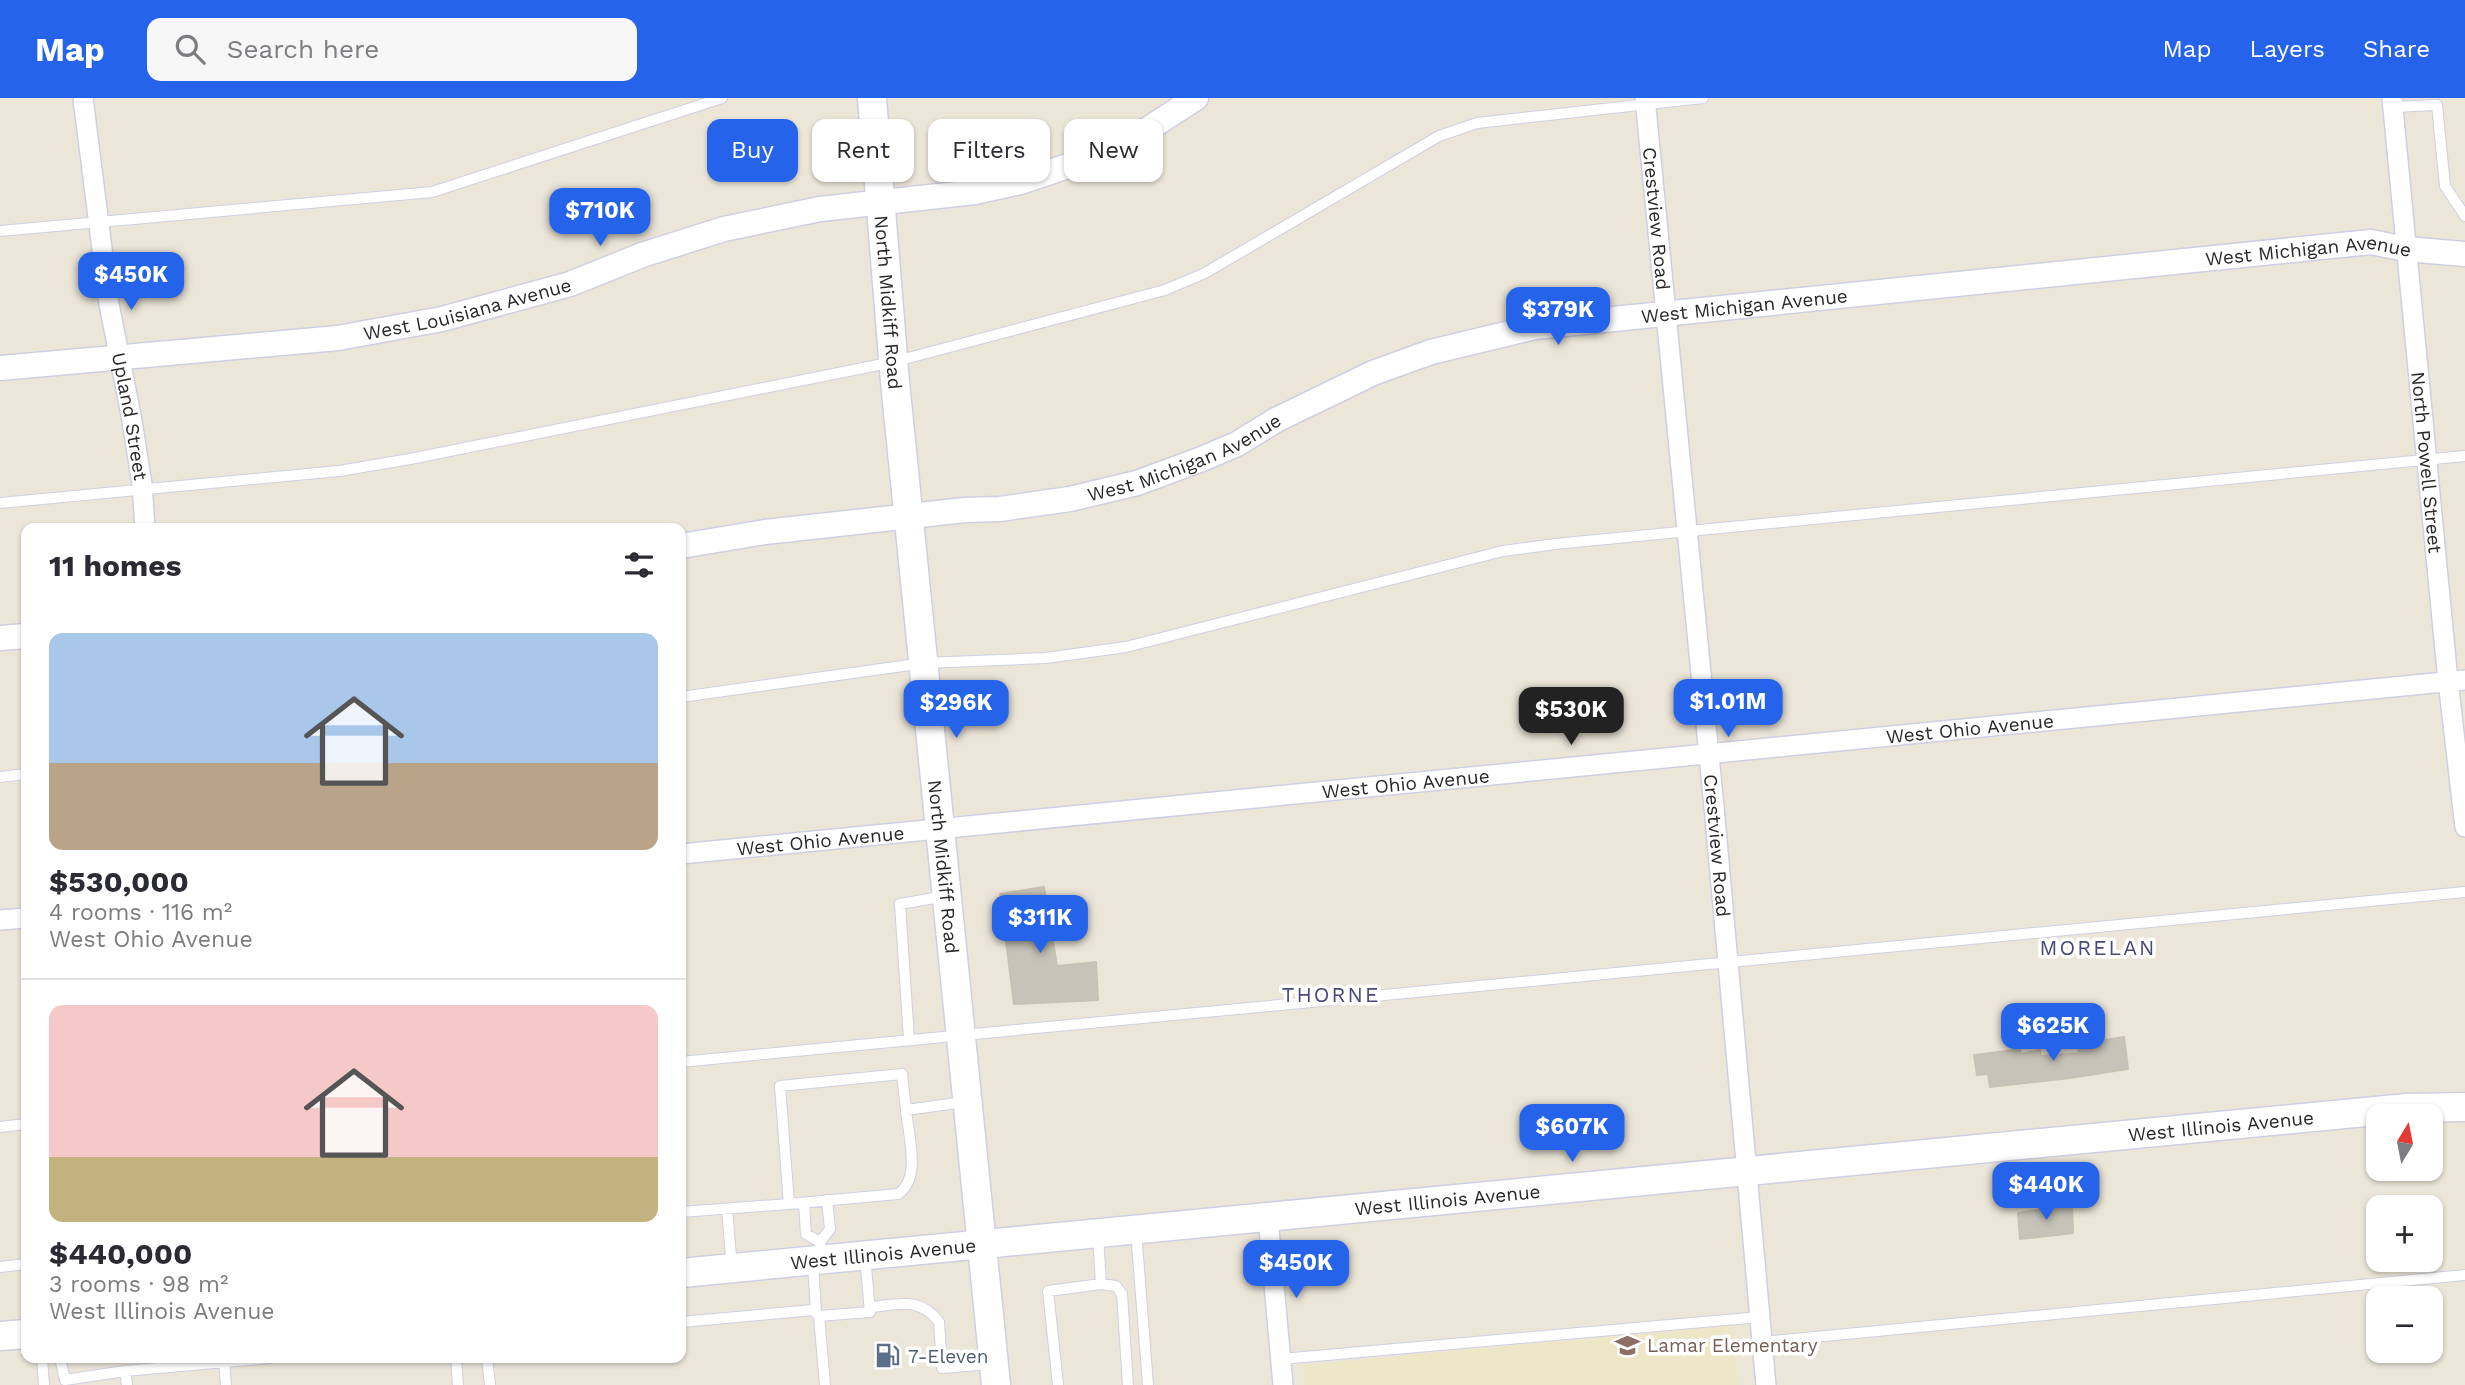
<!DOCTYPE html>
<html lang="en">
<head>
<meta charset="utf-8">
<style>
	body { margin:0; font-family:"Work Sans",sans-serif; background:#f7f7f7; color:#2b2b33; height:100vh; display:flex; flex-direction:column; font-size:26px; white-space:nowrap }
	* { box-sizing:border-box; margin:0 }
	p { font-size:23px; color:#7c7c81 }
	.icon { flex:none; width:38px; height:38px; fill:none; stroke:currentColor; stroke-width:2; stroke-linecap:round; stroke-linejoin:round }
	.map { position:relative; flex:1; overflow:hidden }
	.drawer { position:absolute; left:21px; top:425px; width:665px; height:840px; display:flex; flex-direction:column; background:#fff; border-radius:14px; box-shadow:0 2px 5px #0004 }
	.drawer>* { flex:none }
	.banner { position:absolute; left:707px; top:21px; width:665px; height:63px; display:flex; gap:14px }
	.needle { width:46px; rotate:10deg }
	.tools { position:absolute; left:2366px; top:1006px; display:grid; gap:14px }
	.tools a { display:grid; place-items:center; width:77px; height:77px; border-radius:14px; background:#fff; box-shadow:0 2px 5px #0004; font-size:35px }
	.price { position:absolute; translate:-50% -60px; padding:0 16px; border-radius:14px; background:#2563eb; color:#fff; font-size:23px; line-height:46px; filter:drop-shadow(0 2px 4px #0008) }
	.price::after { content:''; position:absolute; left:50%; top:42px; width:21px; height:16px; margin-left:-10px; background:inherit; clip-path:polygon(0 0,100% 0,50% 100%) }
	.price.active { background:#222; color:#fff }
	ul { padding:0; list-style:none }
	li { display:grid; align-content:center; gap:14px; height:371px; padding:0 28px }
	li+li { border-top:2px solid #e1e1e2 }
	li span { display:grid; place-items:center; height:217px; border-radius:14px; color:#555 }
	li>.icon { margin-inline-start:auto }
	span .icon { width:126px; height:126px; fill:#fffc; stroke-width:1 }
	li b { font-size:30px }
	h2 { display:flex; justify-content:space-between; align-items:center; height:84px; padding:0 28px; font-size:30px }
	.chip { padding:0 24px; border-radius:14px; background:#fff; box-shadow:0 2px 5px #0004; font-size:24px; line-height:63px }
	.chip.active { background:#2563eb; color:#fff }
	header { display:flex; align-items:center; gap:42px; box-sizing:border-box; height:98px; padding:0 35px; background:#2563eb; color:#fff }
	header strong { font-size:33px }
	nav { display:flex; gap:38px; margin-inline-start:auto; font-size:24px }
	.search { width:490px; height:63px; background:#f7f7f7; display:flex; align-items:center; gap:18px; box-sizing:border-box; padding:0 24px; border-radius:14px; color:#7c7c81; font-size:26px }
	.map>svg:first-child { display:block }
	.education { fill:#eee7c7 }
	.building { fill:#c7c3b9; stroke:#c7c2b3; stroke-width:2 }
	.lines { fill:none; stroke-linecap:round; stroke-linejoin:round }
	.service-casing { stroke:#cecfe2; stroke-width:12 }
	.minor-casing { stroke:#cecfe2; stroke-width:22 }
	.tertiary-casing { stroke:#cecfe2; stroke-width:27 }
	.secondary-casing { stroke:#cecfe2; stroke-width:31 }
	.service { stroke:#fff; stroke-width:10 }
	.minor { stroke:#fff; stroke-width:19 }
	.tertiary { stroke:#fff; stroke-width:24 }
	.secondary { stroke:#fff; stroke-width:28 }
	.labels { text-anchor:middle; stroke-width:7; stroke-linejoin:round; paint-order:stroke }
	.street-label { font-size:19px; fill:#282828; stroke:#fff }
	.education-label { font-size:19px; fill:#785e54; stroke:#fff; text-anchor:start }
	.service-label { font-size:19px; fill:#4e5e75; stroke:#fff; text-anchor:start }
	.neighbourhood-label { font-size:21px; letter-spacing:2px; fill:#47497a; stroke:#fff }
</style>
</head>
<body>
<header>
<strong>Map</strong>
<div class="search"><svg class="icon" aria-label="search" viewBox="0 0 24 24"><circle cx="10" cy="10" r="6"/><path d="M15 15l6 6"/></svg>Search here</div>
<nav><a>Map</a><a>Layers</a><a>Share</a></nav>
</header>
<div class="map">
<svg width="2465" height="1287" viewBox="0 0 2465 1287">
	<rect width="100%" height="100%" fill="#ece6d9"/>
	<path class="education" d="M1733 1227 1739 1287H1305L1303 1267Z"/>
	<path class="building" d="M1044 789 1057 868 1096 864 1098 902 1014 906 1000 796Z
		M2100 938V943L2124 939 2128 971 2070 980 1990 989 1988 976 1977 977 1974 957 2020 951 2021 956 2040 952 2041 958 2079 955 2077 941Z
		M2072 1106 2073 1135 2020 1141 2018 1115Z"/>
	<g class="lines">
		<defs>
			<path id="service" d="M2393 9 2437 7 2445 88 2465 118
				M0 133 432 94 722 0
				M0 405 339 373 410 361 893 264 1165 192 1205 175 1439 38 1477 25 1703 0
				M681 599 924 565 1046 560 1126 549 1503 453 1555 446 2465 358
				M0 679 26 676
				M909 941 900 806 946 798
				M681 964 2465 794
				M906 1012C908 1036 922 1080 898 1096L789 1106 780 988 902 976 906 1012 964 1004
				M0 1029 26 1026
				M804 1105 806 1136 820 1144
				M727 1111 732 1170
				M681 1114 789 1106
				M1136 1133 1148 1287
				M1098 1138 1101 1186 1116 1188 1122 1196 1128 1287
				M822 1161 820 1144 830 1131 827 1102
				M813 1166 816 1214
				M0 1169 26 1166
				M870 1209C897 1207 920 1198 939 1224L942 1270 990 1266
				M819 1218 870 1214 865 1158
				M681 1224 813 1212 819 1218 825 1287
				M1762 1244 2465 1177
				M42 1260 44 1287
				M60 1260 65 1282 125 1273 270 1260
				M456 1260 458 1287
				M487 1260 490 1287
				M1281 1261 1760 1219
				M224 1264 226 1287
				M125 1273 127 1287
				M1058 1287 1048 1193 1101 1186"/>
			<g id="minor">
				<path id="s1" d="M83 0 109 206 131 317 142 386 145 430"/>
				<path id="s2" d="M1645 0 1714 709 1766 1287"/>
				<path id="s3" d="M2392 0 2448 583 2465 729"/>
				<path id="s4" d="M681 756 2465 582"/>
				<path d="M0 822 26 820"/>
				<path d="M1268 1120 1283 1287"/>
			</g>
			<g id="tertiary">
				<path id="s5" d="M0 270 338 240 442 221 570 186 642 157 724 131 820 111 975 94 1020 84 1092 60 1142 35 1196 0"/>
				<path id="s6" d="M681 448 765 434 965 412 1000 411 1070 401 1137 385 1202 361 1237 346 1276 322 1373 275 1431 254 1535 229 2371 144 2406 151 2465 156"/>
				<path d="M0 540 26 538"/>
			</g>
			<g id="secondary">
				<path id="s7" d="M872 0 895 284 996 1287"/>
				<path id="s8" d="M681 1175 2407 1010 2465 1009"/>
				<path d="M0 1238 26 1236"/>
			</g>
		</defs>
		<use href="#service" class="service-casing"/>
		<use href="#minor" class="minor-casing"/>
		<use href="#tertiary" class="tertiary-casing"/>
		<use href="#secondary" class="secondary-casing"/>
		<use href="#service" class="service"/>
		<use href="#minor" class="minor"/>
		<use href="#tertiary" class="tertiary"/>
		<use href="#secondary" class="secondary"/>
	</g>
	<defs>
		<symbol id="school-bare" viewBox="-9 -9 18 18"><path d="M0-5L7-2L0 1L-7-2ZM-4 1L0 2.5L4 1V4Q0 6-4 4Z" fill="#8d6e63" stroke="#fff" stroke-width="2.5" paint-order="stroke"/></symbol>
		<symbol id="fuel-bare" viewBox="-9 -9 18 18"><path d="M-5.5-6h7V0h2V4h1.3V-2.5L3-4.5l.8-.8L6-3V5H2.5V1h-1V6h-7ZM-4.2-4.7v3.2H.2V-4.7Z" fill="#5c6f8a" stroke="#fff" stroke-width="2.5" paint-order="stroke"/></symbol>
	</defs>
	<g fill-rule="evenodd">
		<use href="#school-bare" x="1610" y="1230" width="35" height="35"/>
		<use href="#fuel-bare" x="870" y="1240" width="35" height="35"/>
	</g>
	<g class="labels">
		<g class="street-label">
			<text dy="7" stroke="none"><textPath href="#s2" startOffset="121">Crestview Road</textPath></text>
			<text dy="7" stroke="none"><textPath href="#s6" startOffset="1668">West Michigan Avenue</textPath></text>
			<text dy="7" stroke="none"><textPath href="#s7" startOffset="205">North Midkiff Road</textPath></text>
			<text dy="7" stroke="none"><textPath href="#s6" startOffset="1101">West Michigan Avenue</textPath></text>
			<text dy="7" stroke="none"><textPath href="#s5" startOffset="472">West Louisiana Avenue</textPath></text>
			<text dy="7" stroke="none"><textPath href="#s1" startOffset="322">Upland Street</textPath></text>
			<text dy="7" stroke="none"><textPath href="#s6" startOffset="514">West Michigan Avenue</textPath></text>
			<text dy="7" stroke="none"><textPath href="#s3" startOffset="366">North Powell Street</textPath></text>
			<text dy="7" stroke="none"><textPath href="#s4" startOffset="1295">West Ohio Avenue</textPath></text>
			<text dy="7" stroke="none"><textPath href="#s4" startOffset="728">West Ohio Avenue</textPath></text>
			<text dy="7" stroke="none"><textPath href="#s4" startOffset="140">West Ohio Avenue</textPath></text>
			<text dy="7" stroke="none"><textPath href="#s2" startOffset="751">Crestview Road</textPath></text>
			<text dy="7" stroke="none"><textPath href="#s7" startOffset="772">North Midkiff Road</textPath></text>
			<text dy="7" stroke="none"><textPath href="#s8" startOffset="1547">West Illinois Avenue</textPath></text>
			<text dy="7" stroke="none"><textPath href="#s8" startOffset="770">West Illinois Avenue</textPath></text>
			<text dy="7" stroke="none"><textPath href="#s8" startOffset="203">West Illinois Avenue</textPath></text>
		</g>
		<g class="education-label">
			<text x="1647" y="1254">Lamar Elementary</text>
		</g>
		<g class="service-label">
			<text x="908" y="1265">7-Eleven</text>
		</g>
		<g class="neighbourhood-label">
			<text x="2098" y="857">MORELAN</text>
			<text x="1331" y="904">THORNE</text>
		</g>
	</g>
</svg>
<div class="tools">
<a><svg class="needle" viewBox="-14 -14 28 28"><path d="M0-13l5 13h-10z" fill="#e53935"/><path d="M0 13l5-13h-10z" fill="#7c7c81"/></svg></a>
<a>+</a>
<a>−</a>
</div>
<b class="price" style="left:600px;top:150px">$710K</b>
<b class="price" style="left:131px;top:214px">$450K</b>
<b class="price" style="left:1558px;top:249px">$379K</b>
<b class="price" style="left:1728px;top:641px">$1.01M</b>
<b class="price" style="left:956px;top:642px">$296K</b>
<b class="price active" style="left:1571px;top:649px">$530K</b>
<b class="price" style="left:1040px;top:857px">$311K</b>
<b class="price" style="left:2053px;top:965px">$625K</b>
<b class="price" style="left:1572px;top:1066px">$607K</b>
<b class="price" style="left:2046px;top:1124px">$440K</b>
<b class="price" style="left:1296px;top:1202px">$450K</b>
<div class="banner">
<a class="chip active">Buy</a>
<a class="chip">Rent</a>
<a class="chip">Filters</a>
<a class="chip">New</a>
</div>
<section class="drawer">
<h2>11 homes<svg class="icon" aria-label="filters" viewBox="0 0 24 24"><path d="M4 7h16M4 17h16"/><circle cx="9" cy="7" r="2"/><circle cx="15" cy="17" r="2"/></svg></h2>
<ul>
<li><span style="background:linear-gradient(#a9c7e8 60%,#b9a48a 0)"><svg class="icon" aria-label="home" viewBox="0 0 24 24"><path d="M3 11l9-7 9 7M6 9v11h12V9"/></svg></span><div><b>$530,000</b><p>4 rooms · 116 m²</p><p>West Ohio Avenue</p></div></li>
<li><span style="background:linear-gradient(#f6c9c9 70%,#c2b280 0)"><svg class="icon" aria-label="home" viewBox="0 0 24 24"><path d="M3 11l9-7 9 7M6 9v11h12V9"/></svg></span><div><b>$440,000</b><p>3 rooms · 98 m²</p><p>West Illinois Avenue</p></div></li>
</ul>
</section>
</div>
</body>
</html>
